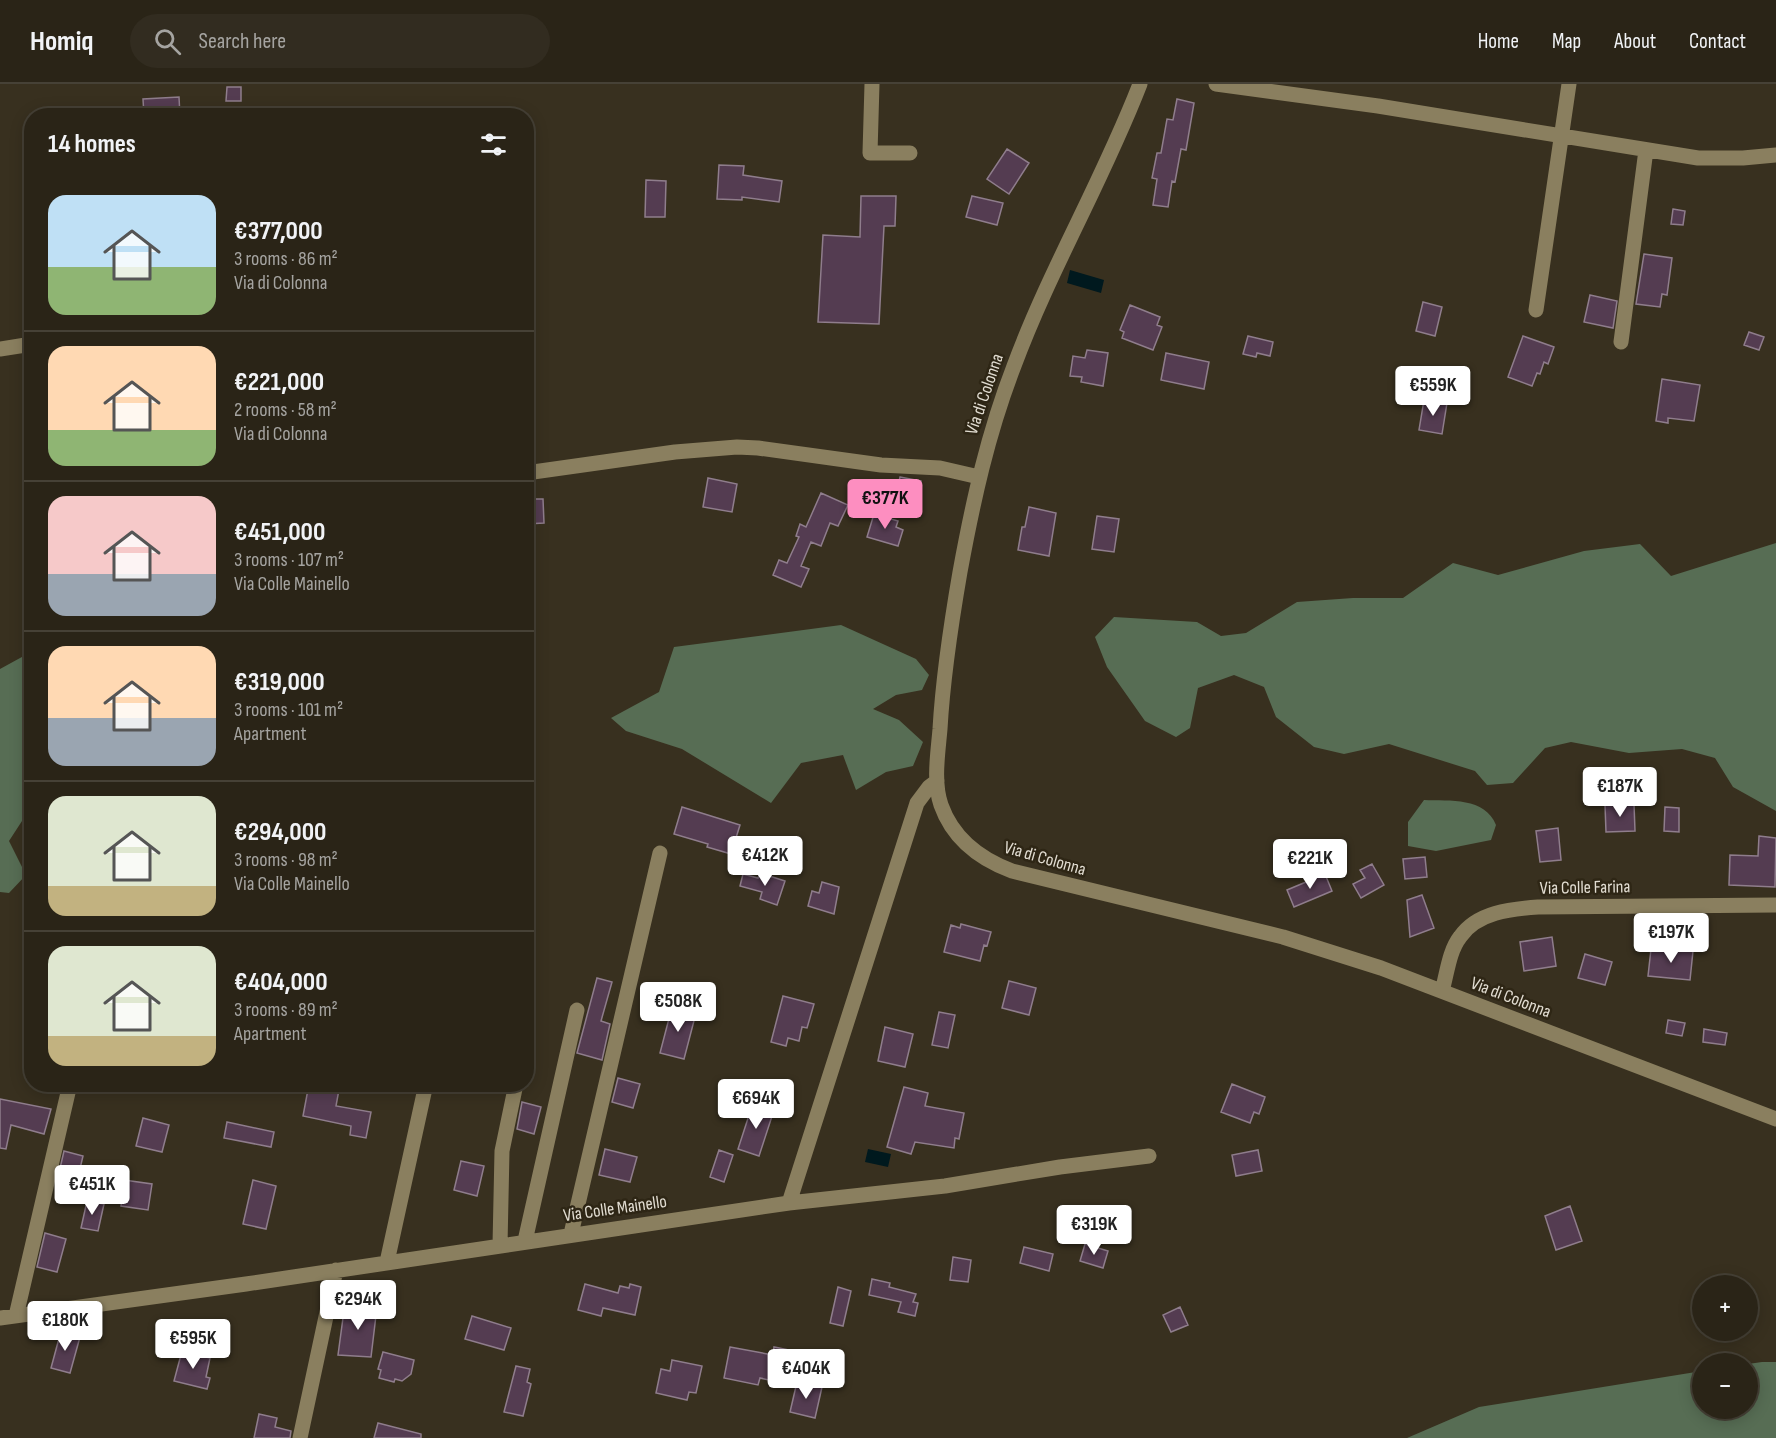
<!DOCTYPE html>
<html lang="en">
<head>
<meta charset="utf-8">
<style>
	body { margin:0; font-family:"Sofia Sans Condensed",sans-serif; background:#322c20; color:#f1f3f6; height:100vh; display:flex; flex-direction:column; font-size:22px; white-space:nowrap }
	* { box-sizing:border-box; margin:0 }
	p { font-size:20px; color:#a5a4a1 }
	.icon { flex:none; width:33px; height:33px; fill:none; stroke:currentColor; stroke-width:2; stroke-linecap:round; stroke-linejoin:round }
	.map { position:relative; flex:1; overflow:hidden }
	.details { position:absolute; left:24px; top:24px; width:510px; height:984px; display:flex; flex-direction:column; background:#2a2417; border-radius:24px; box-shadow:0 3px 15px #0003,0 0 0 2px #464136 }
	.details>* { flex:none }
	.controls { position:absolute; left:1692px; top:1191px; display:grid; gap:12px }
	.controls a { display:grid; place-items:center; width:66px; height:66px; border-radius:50%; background:#2a2417; box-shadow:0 3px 15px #0003,0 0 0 2px #464136; font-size:30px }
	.price { position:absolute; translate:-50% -51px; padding:0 14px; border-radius:6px; background:#fff; color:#222; font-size:20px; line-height:39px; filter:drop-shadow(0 2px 3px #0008) }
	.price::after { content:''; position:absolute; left:50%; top:36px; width:18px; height:14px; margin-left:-9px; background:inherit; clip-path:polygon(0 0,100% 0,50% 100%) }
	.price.active { background:#fd8ec0; color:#111 }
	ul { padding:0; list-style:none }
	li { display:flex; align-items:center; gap:18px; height:150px; padding:0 24px }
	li+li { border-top:2px solid #464136 }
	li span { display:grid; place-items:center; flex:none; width:168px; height:120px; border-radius:18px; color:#555 }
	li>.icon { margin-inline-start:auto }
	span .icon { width:72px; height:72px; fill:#fffc; stroke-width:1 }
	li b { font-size:26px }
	h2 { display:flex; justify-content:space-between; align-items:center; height:72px; padding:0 24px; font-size:26px }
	header { display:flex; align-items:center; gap:36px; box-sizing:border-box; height:84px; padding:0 30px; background:#2a2417; border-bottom:2px solid #464136 }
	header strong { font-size:28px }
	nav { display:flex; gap:33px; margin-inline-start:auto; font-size:21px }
	.search { width:420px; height:54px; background:#322c20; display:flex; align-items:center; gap:15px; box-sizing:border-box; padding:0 21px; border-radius:33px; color:#a5a4a1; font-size:22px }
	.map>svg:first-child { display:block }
	.forest { fill:#576d54 }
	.water { fill:#00191e }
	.building { fill:#543c51; stroke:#8f7d8c; stroke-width:1.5 }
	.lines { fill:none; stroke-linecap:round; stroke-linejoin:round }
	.minor { stroke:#8a7f5f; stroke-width:15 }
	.labels { text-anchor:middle; stroke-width:5; stroke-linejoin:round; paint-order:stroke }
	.street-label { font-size:18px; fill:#e2ddd2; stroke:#2e2615 }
</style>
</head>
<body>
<header>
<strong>Homiq</strong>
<div class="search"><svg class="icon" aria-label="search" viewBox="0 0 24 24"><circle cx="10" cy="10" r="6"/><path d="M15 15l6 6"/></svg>Search here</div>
<nav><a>Home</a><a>Map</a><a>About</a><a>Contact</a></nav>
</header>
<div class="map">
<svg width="1776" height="1354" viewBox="0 0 1776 1354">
	<rect width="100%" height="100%" fill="#38301f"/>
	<path class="forest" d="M1776 459V727L1733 703 1715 674 1682 665 1629 669 1571 658 1545 664 1513 699 1487 701 1475 687 1389 660 1344 670 1314 663 1276 633 1264 603 1234 591 1198 604 1190 644 1176 653 1145 637 1107 583 1095 553 1114 533 1197 538 1221 552 1246 549 1297 518 1353 514H1403L1453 479 1498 491 1584 467 1640 460 1671 492Z
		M841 541 916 575 929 591 922 606 896 611 873 625 899 636 923 658 913 682 886 688 856 706 843 671 801 679 771 719 682 665 626 647 611 634 659 608 674 563Z
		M31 568V737H22L9 757 26 791 9 809 0 808V585Z
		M1424 716C1450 717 1485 713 1496 741L1491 756 1436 767 1408 762V738Z
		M1762 1278H1776V1354H1407L1479 1323 1702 1287V1324H1748V1280Z"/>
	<path class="water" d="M1070 186 1104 196 1101 209 1067 199Z
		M868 1065 891 1070 888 1083 865 1078Z"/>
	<path class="building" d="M227 3H241V17H226Z
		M179 13 180 32H144L143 15Z
		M1177 15 1194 19 1186 66 1181 65 1175 98 1172 97 1168 123 1153 121 1157 95 1152 94 1157 69H1161L1167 35 1173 36Z
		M1007 65 1029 79 1009 110 987 95Z
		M719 81 744 82 743 91 782 97 779 118 742 113V116L717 115Z
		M646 96 666 97 665 133H645Z
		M861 112H896L895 142H884L879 240 818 238 823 151 860 153Z
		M972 112 1003 119 997 141 966 133Z
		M1673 125 1685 127 1683 141 1671 140Z
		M1644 170 1672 174 1667 211 1662 210 1660 223 1636 220Z
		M1590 211 1617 217 1613 244 1584 238Z
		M1423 218 1442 223 1435 252 1416 247Z
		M1130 221 1160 233 1157 241 1162 243 1153 266 1122 254 1124 248 1120 246Z
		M1749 248 1764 253 1759 266 1744 261Z
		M1248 252 1273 258 1270 272 1257 269 1256 273 1243 270Z
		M1523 252 1554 263 1548 280 1544 278 1540 290 1537 289 1532 302 1508 293Z
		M1087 266 1108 269 1103 302 1081 298 1082 293 1070 292 1073 272 1085 274Z
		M1166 269 1209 278 1204 305 1161 296Z
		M1662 295 1700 301 1694 337 1668 334V339L1656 337Z
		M1424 316 1447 319 1442 350 1419 346Z
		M900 393 921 397 916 420 895 415Z
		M708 394 737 400 732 428 703 423Z
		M821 409 848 421 838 442 830 439 821 462 811 458 801 482 809 485 801 503 773 491 779 476 787 479 799 453 796 452 800 440 806 443Z
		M526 415H543L544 439 526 440Z
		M1029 423 1056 429 1049 472 1018 466 1022 443H1025Z
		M874 430 898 437 896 443 903 446 898 462 867 453Z
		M1097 432 1119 435 1114 468 1092 465Z
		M1634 720 1635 747 1606 748 1605 721Z
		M682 723 740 741 731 770 707 763 708 760 674 750Z
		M1665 723 1679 724V748L1664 747Z
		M1558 744 1561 776 1540 778 1536 747Z
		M1759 752 1776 754 1775 803 1729 801 1730 771 1758 772Z
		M1425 773 1427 793 1405 795 1403 775Z
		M1372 780 1384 801 1361 814 1353 800 1365 794 1360 786Z
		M760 789 785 797 777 821 760 815 762 808 740 802 743 790 758 794Z
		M1325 790 1332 807 1294 823 1287 806Z
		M822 798 839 803 834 830 808 822 812 807 819 809Z
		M1422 811 1434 844 1410 853 1407 816Z
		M961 840 991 848 987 862 984 861 980 877 944 868 951 841 960 844Z
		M1552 853 1556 882 1524 887 1520 858Z
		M1651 865 1693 867 1690 896 1648 892Z
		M1585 870 1612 878 1605 901 1578 894Z
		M597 894 612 898 601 937 610 940 602 976 577 969Z
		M1009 897 1036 904 1029 931 1002 924Z
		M783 912 814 920 807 944 802 943 799 957 788 954 786 962 771 958Z
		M672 923 696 929 684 975 660 969Z
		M939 928 955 931 948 964 932 961Z
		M1668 936 1685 939 1682 952 1666 949Z
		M885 943 913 950 905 983 878 977Z
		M1704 945 1727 949 1725 961 1703 958Z
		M618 994 640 1000 633 1024 612 1018Z
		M309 1000H340L336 1022 371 1028 366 1054 350 1051 351 1042 303 1032Z
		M1232 1000 1265 1013 1259 1030 1254 1028 1250 1039 1221 1028Z
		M904 1003 928 1009 925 1022 964 1029 959 1055 955 1054 954 1064 915 1058 911 1070 887 1063Z
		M0 1015 51 1025 44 1050 11 1041 6 1065 0 1064Z
		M522 1018 541 1023 534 1050 517 1045Z
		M753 1019 774 1026 759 1072 738 1065Z
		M143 1034 169 1041 162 1068 136 1062Z
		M227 1038 274 1048 271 1063 224 1054Z
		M605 1065 637 1073 630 1098 599 1091Z
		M719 1066 733 1071 724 1098 710 1093Z
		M1258 1066 1262 1087 1236 1092 1232 1071Z
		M64 1067 83 1072 79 1089 77 1088 75 1097 58 1093Z
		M461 1077 484 1082 477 1112 454 1106Z
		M124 1096 152 1100 148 1126 121 1122Z
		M253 1096 276 1102 266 1145 243 1140Z
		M87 1117 104 1120 98 1147 81 1144Z
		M1570 1122 1582 1157 1556 1166 1545 1132Z
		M45 1149 66 1155 57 1188 37 1183Z
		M1085 1160 1108 1167 1103 1184 1080 1177Z
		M1024 1163 1053 1170 1049 1187 1020 1179Z
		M953 1173 971 1176 968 1198 950 1196Z
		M872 1195 890 1199 889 1203 916 1210 913 1218 918 1219 915 1232 898 1228 901 1218 869 1211Z
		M585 1200 618 1209 620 1202 629 1204 630 1200 641 1203 635 1231 603 1224 601 1232 578 1226Z
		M838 1203 851 1207 843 1242 830 1239Z
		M345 1219 377 1223 371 1273 338 1271Z
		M1180 1223 1188 1241 1171 1248 1163 1231Z
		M472 1232 511 1244 504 1266 465 1255Z
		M61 1247 80 1253 70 1289 51 1284Z
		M730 1263 773 1271 774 1263 794 1267 787 1300 760 1294 758 1301 724 1294Z
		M182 1267 210 1274 206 1293 210 1294 207 1305 174 1297Z
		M383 1268 414 1276 411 1290 402 1297 395 1295 394 1298 379 1294 381 1286 378 1285Z
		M672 1276 702 1282 696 1309 689 1308 687 1316 656 1309 661 1285 670 1287Z
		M516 1282 530 1285 527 1298 531 1300 523 1332 504 1328Z
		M797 1298 822 1303 815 1334 790 1328Z
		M259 1330 277 1334 275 1343 291 1347 290 1354H254Z
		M378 1339 421 1350V1354H374Z"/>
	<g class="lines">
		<path class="minor" d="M872 0 870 69H910
			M1140 0C1103 96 1050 185 1014 282 988 349 973 417 960 488 951 540 943 592 940 645 938 669 933 698 941 721 953 755 980 775 1012 787L1283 853 1381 884 1776 1035
			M1216 0 1378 22 1698 74H1743L1776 71
			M1536 226 1569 0
			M1621 258 1646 66
			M31 260 32 278
			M0 265 32 260
			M526 389 675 368 737 363 758 364 881 381 940 384 979 393
			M1442 907C1447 890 1449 867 1460 853 1477 828 1511 825 1538 823L1776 821
			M789 1119 945 1102 1060 1083 1149 1072
			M571 1150 660 769
			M525 1157 577 926
			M500 1161 502 1067 516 1000
			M387 1178 426 1000
			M16 1232 70 1000
			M0 1234 246 1200 789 1119 917 719 929 703 937 697
			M300 1354 336 1186"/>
	</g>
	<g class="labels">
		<g class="street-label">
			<text transform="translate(984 310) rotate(-71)" y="6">Via di Colonna</text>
			<text transform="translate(1045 774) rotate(16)" y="6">Via di Colonna</text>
			<text transform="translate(1585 803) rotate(-1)" y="6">Via Colle Farina</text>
			<text transform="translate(1511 913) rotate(21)" y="6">Via di Colonna</text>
			<text transform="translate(615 1124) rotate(-8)" y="6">Via Colle Mainello</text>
		</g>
	</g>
</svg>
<div class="controls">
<a>+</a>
<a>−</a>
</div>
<b class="price" style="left:1433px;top:333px">€559K</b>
<b class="price active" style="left:885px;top:446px">€377K</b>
<b class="price" style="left:1620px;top:734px">€187K</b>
<b class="price" style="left:765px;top:803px">€412K</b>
<b class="price" style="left:1310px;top:806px">€221K</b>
<b class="price" style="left:1671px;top:880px">€197K</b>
<b class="price" style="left:678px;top:949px">€508K</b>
<b class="price" style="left:756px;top:1046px">€694K</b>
<b class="price" style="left:92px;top:1132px">€451K</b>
<b class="price" style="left:1094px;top:1172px">€319K</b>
<b class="price" style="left:358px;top:1247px">€294K</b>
<b class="price" style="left:65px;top:1268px">€180K</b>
<b class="price" style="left:193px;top:1286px">€595K</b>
<b class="price" style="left:806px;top:1316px">€404K</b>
<section class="details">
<h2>14 homes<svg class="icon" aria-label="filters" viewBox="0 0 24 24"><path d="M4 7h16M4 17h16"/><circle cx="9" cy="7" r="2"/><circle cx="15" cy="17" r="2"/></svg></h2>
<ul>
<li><span style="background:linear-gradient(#bfe0f5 60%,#8fb573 0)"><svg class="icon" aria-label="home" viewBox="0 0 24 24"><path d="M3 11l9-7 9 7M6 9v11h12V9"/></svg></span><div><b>€377,000</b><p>3 rooms · 86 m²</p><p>Via di Colonna</p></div></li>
<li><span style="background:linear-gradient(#ffd9b3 70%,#8fb573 0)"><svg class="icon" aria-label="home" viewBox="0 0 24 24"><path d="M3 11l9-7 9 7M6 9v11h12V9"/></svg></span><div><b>€221,000</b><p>2 rooms · 58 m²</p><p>Via di Colonna</p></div></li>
<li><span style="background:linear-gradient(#f6c9c9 65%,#9aa5b1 0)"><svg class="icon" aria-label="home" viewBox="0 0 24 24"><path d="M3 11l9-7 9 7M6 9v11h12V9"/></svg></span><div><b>€451,000</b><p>3 rooms · 107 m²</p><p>Via Colle Mainello</p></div></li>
<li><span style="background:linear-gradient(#ffd9b3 60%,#9aa5b1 0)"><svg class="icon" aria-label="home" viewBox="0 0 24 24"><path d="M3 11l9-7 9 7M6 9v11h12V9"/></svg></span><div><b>€319,000</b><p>3 rooms · 101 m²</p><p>Apartment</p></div></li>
<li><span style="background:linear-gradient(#dfe7d0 75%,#c2b280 0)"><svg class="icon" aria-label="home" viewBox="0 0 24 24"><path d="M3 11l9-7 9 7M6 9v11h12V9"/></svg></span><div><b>€294,000</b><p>3 rooms · 98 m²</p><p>Via Colle Mainello</p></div></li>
<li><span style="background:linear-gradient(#dfe7d0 75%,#c2b280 0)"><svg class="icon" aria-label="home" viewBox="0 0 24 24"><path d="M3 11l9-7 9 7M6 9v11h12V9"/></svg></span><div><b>€404,000</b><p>3 rooms · 89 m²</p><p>Apartment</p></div></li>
</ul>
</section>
</div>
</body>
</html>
